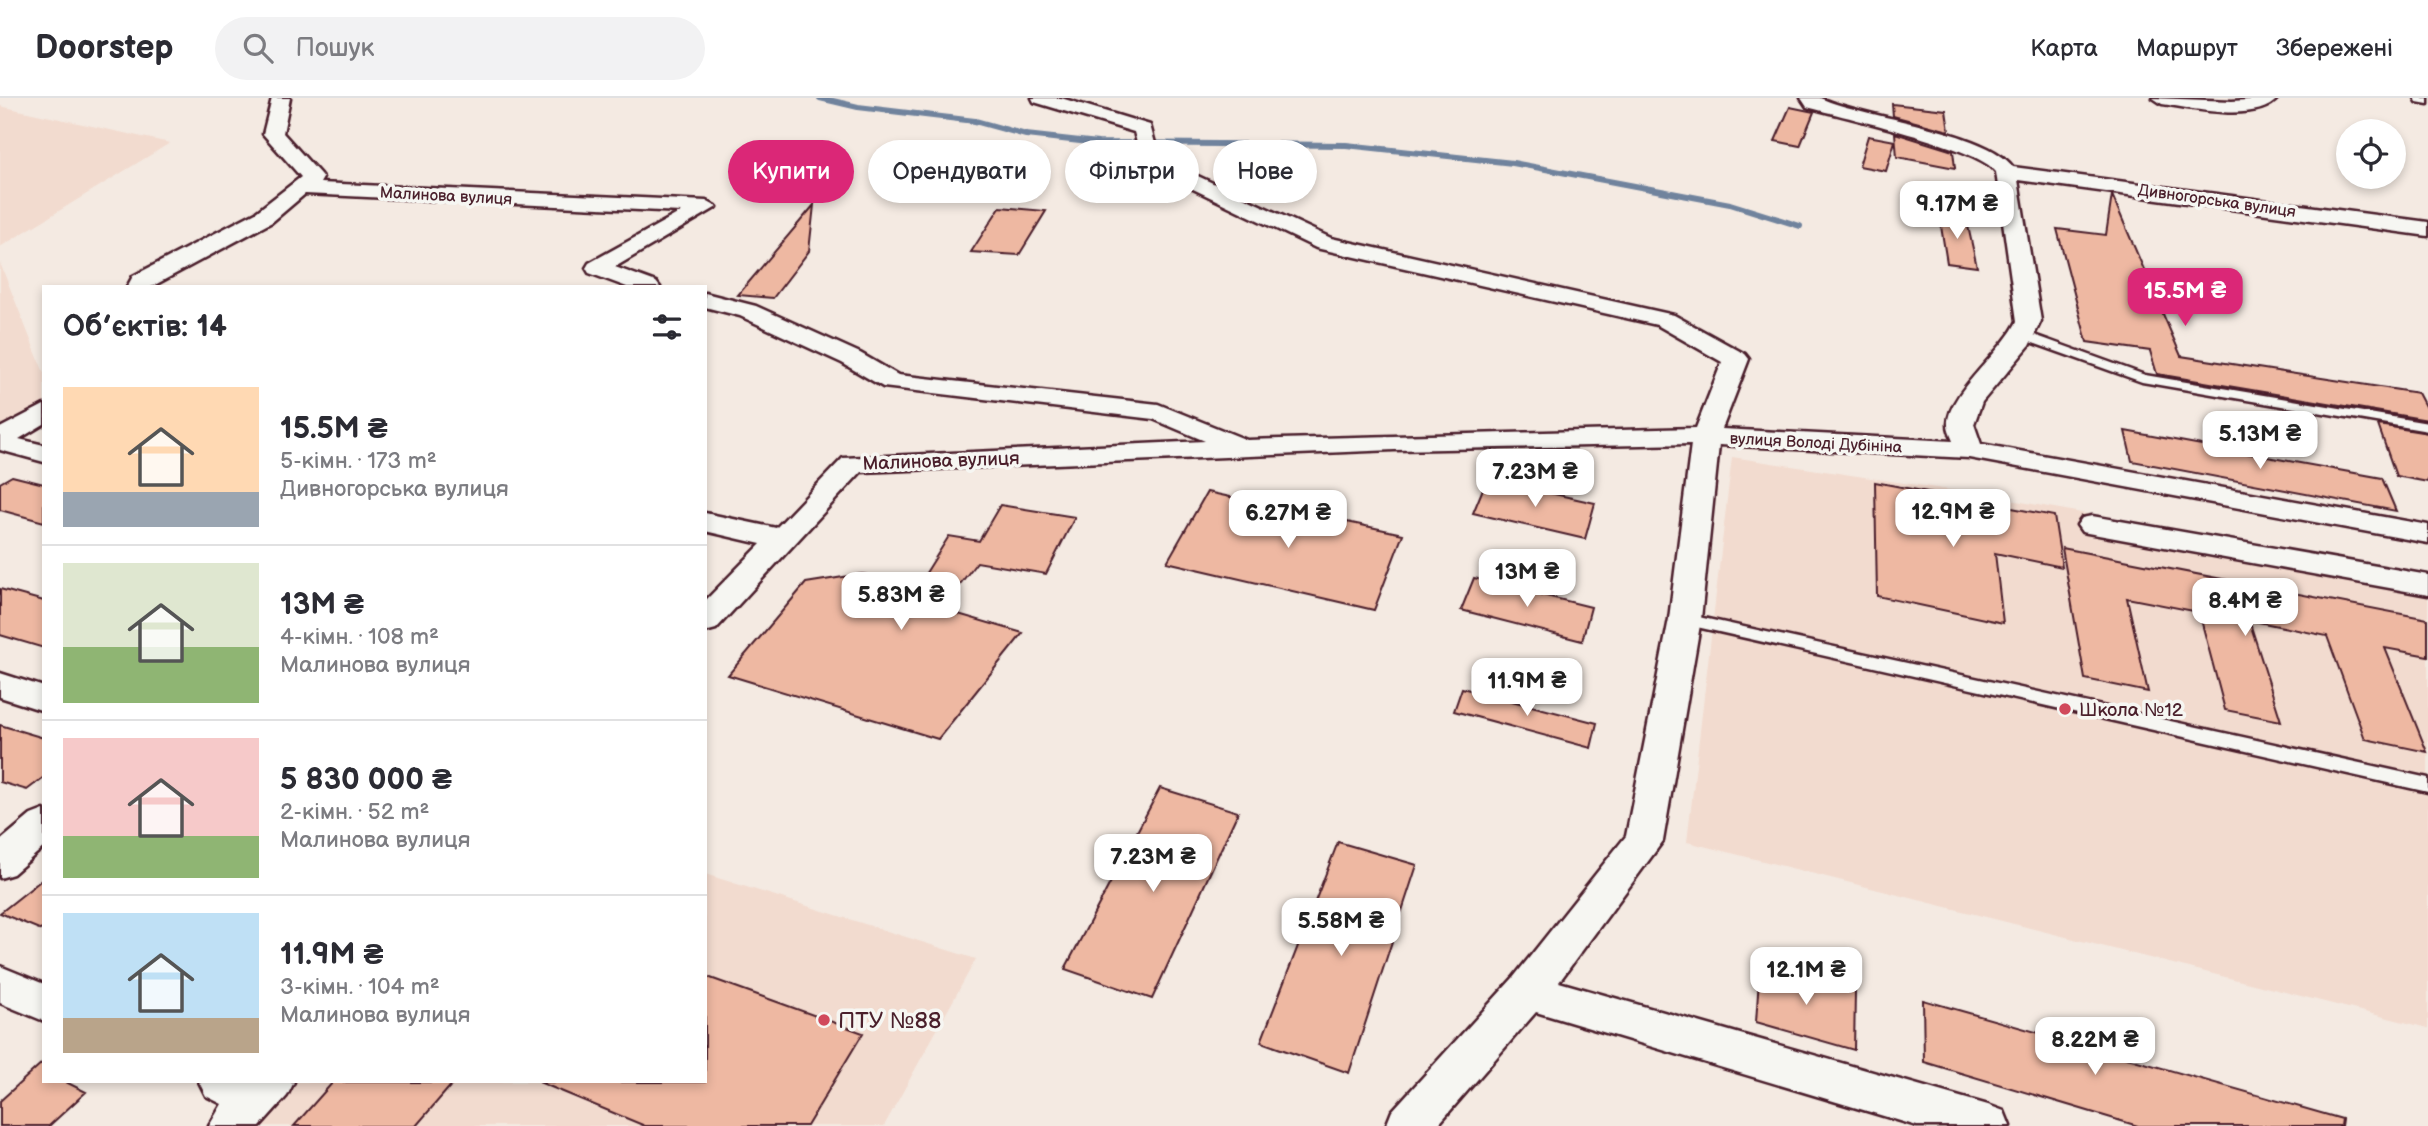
<!DOCTYPE html>
<html lang="uk">
<head>
<meta charset="utf-8">
<style>
	body { margin:0; font-family:"Balsamiq Sans",sans-serif; background:#f2f2f3; color:#2b2b33; height:100vh; display:flex; flex-direction:column; font-size:26px; white-space:nowrap }
	* { box-sizing:border-box; margin:0 }
	p { font-size:23px; color:#7c7c81 }
	.icon { flex:none; width:38px; height:38px; fill:none; stroke:currentColor; stroke-width:2; stroke-linecap:round; stroke-linejoin:round }
	.map { position:relative; flex:1; overflow:hidden }
	.side { position:absolute; left:42px; top:187px; width:665px; height:798px; display:flex; flex-direction:column; background:#fff; border-radius:0px; box-shadow:0 4px 10px #0003 }
	.side>* { flex:none }
	.hud { position:absolute; left:728px; top:42px; width:665px; height:63px; display:flex; gap:14px }
	.fabs { position:absolute; left:2336px; top:21px; display:grid; gap:14px }
	.fabs a { display:grid; place-items:center; width:70px; height:70px; border-radius:50%; background:#fff; box-shadow:0 4px 10px #0003; font-size:35px }
	.price { position:absolute; translate:-50% -60px; padding:0 16px; border-radius:14px; background:#fff; color:#222; font-size:23px; line-height:46px; filter:drop-shadow(0 2px 4px #0008) }
	.price::after { content:''; position:absolute; left:50%; top:42px; width:21px; height:16px; margin-left:-10px; background:inherit; clip-path:polygon(0 0,100% 0,50% 100%) }
	.price.selected { background:#db2777; color:#fff }
	ul { padding:0; list-style:none }
	li { display:flex; align-items:center; gap:21px; height:175px; padding:0 21px }
	li+li { border-top:2px solid #e1e1e2 }
	li span { display:grid; place-items:center; flex:none; width:196px; height:140px; border-radius:0px; color:#555 }
	li>.icon { margin-inline-start:auto }
	span .icon { width:84px; height:84px; fill:#fffc; stroke-width:1 }
	li b { font-size:30px }
	h2 { display:flex; justify-content:space-between; align-items:center; height:84px; padding:0 21px; font-size:30px }
	.pill { padding:0 24px; border-radius:32px; background:#fff; box-shadow:0 4px 10px #0003; font-size:24px; line-height:63px }
	.pill.selected { background:#db2777; color:#fff }
	header { display:flex; align-items:center; gap:42px; box-sizing:border-box; height:98px; padding:0 35px; background:#fff; border-bottom:2px solid #e1e1e2 }
	header strong { font-size:33px }
	nav { display:flex; gap:38px; margin-inline-start:auto; font-size:24px }
	.search { width:490px; height:63px; background:#f2f2f3; display:flex; align-items:center; gap:18px; box-sizing:border-box; padding:0 24px; border-radius:38px; color:#7c7c81; font-size:26px }
	.map>svg:first-child { display:block }
	.built { fill:#f2dbcf }
	.lines { fill:none; stroke-linecap:round; stroke-linejoin:round }
	.stream { stroke:#70839d; stroke-width:6 }
	.building { fill:#eeb8a2; stroke:#4a1f2b; stroke-width:2 }
	.lane-casing { stroke:#4a1f2b; stroke-width:5 }
	.street-casing { stroke:#4a1f2b; stroke-width:5 }
	.lane { fill:#f6f6f2; fill-rule:evenodd }
	.street { fill:#f6f6f2; fill-rule:evenodd }
	.poi-dot { fill:#d1495b; stroke:#f6f6f2; stroke-width:2.5 }
	.labels { text-anchor:middle; stroke-width:7; stroke-linejoin:round; paint-order:stroke }
	.far-street-label { font-size:16px; fill:#4a1f2b; stroke:#f6f6f2 }
	.street-label { font-size:19px; fill:#4a1f2b; stroke:#f6f6f2 }
	.poi-label { font-size:19px; fill:#4a1f2b; stroke:#f6f6f2; text-anchor:start }
	.near-poi-label { font-size:23px; fill:#4a1f2b; stroke:#f6f6f2; text-anchor:start }
</style>
</head>
<body>
<header>
<strong>Doorstep</strong>
<div class="search"><svg class="icon" aria-label="search" viewBox="0 0 24 24"><circle cx="10" cy="10" r="6"/><path d="M15 15l6 6"/></svg>Пошук</div>
<nav><a>Карта</a><a>Маршрут</a><a>Збережені</a></nav>
</header>
<div class="map">
<svg width="2428" height="1028" viewBox="0 0 2428 1028">
	<rect width="100%" height="100%" fill="#f4eae2"/>
	<filter id="ink" filterUnits="userSpaceOnUse"><feTurbulence type="fractalNoise" baseFrequency=".0143" numOctaves="2"/><feDisplacementMap in="SourceGraphic" scale="14" xChannelSelector="R" yChannelSelector="G"/><feConvolveMatrix kernelMatrix="1 2 1 2 8 2 1 2 1" color-interpolation-filters="sRGB"/></filter>
	<g filter="url(#ink)">
		<path class="built" d="M0 8 170 45 0 149Z
			M0 165 44 275V311L0 333Z
			M1732 359 1983 397 2428 478V930L1687 744Z
			M705 776 976 861 884 1028H257L297 984H705Z"/>
		<g class="lines">
			<path class="stream" d="M820 0 858 9 975 23 1026 37 1098 45 1346 47 1513 65 1730 106 1800 128"/>
		</g>
		<path class="building" d="M1892 6 1946 12 1949 33 1893 18Z
			M1790 9 1814 14 1800 48 1775 43Z
			M1895 35 1953 53 1955 70 1897 59Z
			M1868 38 1895 43 1886 73 1859 68Z
			M2112 97 2181 258 2418 295 2428 314V322L2157 276 2150 253 2087 244 2057 131 2106 137Z
			M814 107 809 153 773 200 738 197Z
			M1000 109 1046 113 1019 157 971 154Z
			M1939 116 1966 119 1977 169 1947 165Z
			M2378 327 2428 335V384L2396 378Z
			M2125 333 2382 380 2396 413 2132 363Z
			M12 378 44 386V424L0 412V385Z
			M1487 381 1595 405 1585 441 1473 415Z
			M1875 384 2054 418 2062 469 1995 455 2003 525 1877 498Z
			M1207 394 1403 436 1374 512 1167 464Z
			M1000 407 1075 419 1046 476 977 464 941 511 1023 535 938 641 728 577 806 485 862 476 919 486 949 438 979 443Z
			M2062 450 2428 521V558L2385 550 2427 654 2365 641 2327 538 2249 522 2281 623 2225 612 2199 514 2127 500 2148 594 2085 581Z
			M1474 480 1591 509 1582 543 1461 512Z
			M0 491 44 503V550L0 537Z
			M1462 590 1597 625 1591 650 1454 613Z
			M0 627 44 640V679L27 692 0 684Z
			M1160 690 1238 714 1152 901 1065 871Z
			M1338 744 1417 767 1349 975 1261 944Z
			M44 780V833L0 815Z
			M1760 866 1855 893 1854 952 1756 924Z
			M705 878 863 935 807 1028H645L539 984H705Z
			M1923 902 2342 1021 2341 1028H2138L1924 964Z
			M44 963V984H66L86 994 49 1028H0V1003Z
			M333 984H454L416 1028H294Z"/>
		<g class="lines">
			<defs>
				<path id="lane" d="M2023 233 2145 277 2428 325V333L2142 284 2019 240V234Z
					M1685 516 2428 680V694L1679 525 1677 521 1679 517Z"/>
				<path id="street" d="M272 0H290L283 35 320 76 323 80 320 85 706 103 717 109 615 169 656 184 660 189H627L589 175 586 170 589 165 681 114 305 96 272 124 151 189H127L133 178 256 114 301 79 263 36Z
					M1032 0H1061L1150 27 1159 60 1331 140 1674 217 1745 256 1749 261 1722 331 1953 343C1951 338 1948 332 1948 327 1947 295 2003 254 2017 223L1996 74C1979 49 1843 19 1807 9L1801 0H1820C1865 20 1986 32 2013 69L2428 124V138L2018 82 2041 223 2029 248 1982 304 1974 326 1981 346 2428 427V445L1969 360 1719 347 1701 521 1663 743 1559 884 1988 1007 2004 1013 2010 1028H1917L1536 914 1437 1028H1386L1392 1013 1513 880 1626 738 1669 521 1691 346 1394 352 861 374 716 531 705 534V503L761 446 705 433V415L776 430 843 360 1205 343 1153 321 883 289 842 265 740 218 705 209V195L756 208 860 255 898 277 1158 306 1247 342 1696 330 1722 264 1657 227 1316 150 1143 67 1134 34 1034 4Z
					M2153 0 2232 3 2278 0C2257 26 2191 10 2162 6Z
					M2415 0H2428V6L2417 4Z
					M44 307V326L19 341 44 347V364L0 352V330Z
					M2092 418 2428 477V497L2082 434 2077 427 2082 420Z
					M0 575 44 589V613L0 599Z
					M44 712V749L13 776 0 780V743L31 717Z
					M0 868 44 886V923L0 905Z
					M199 984H294L287 998 260 1028H209L222 1006 206 998Z"/>
			</defs>
			<use href="#lane" class="lane-casing"/>
			<use href="#street" class="street-casing"/>
			<use href="#lane" class="lane"/>
			<use href="#street" class="street"/>
		</g>
	</g>
	<g class="poi-dot">
		<circle cx="2065" cy="611" r="7"/>
		<circle cx="824" cy="922" r="7"/>
	</g>
	<g class="labels">
		<g class="far-street-label">
			<text transform="translate(446 97) rotate(3)" y="6">Малинова вулиця</text>
			<text transform="translate(2217 102) rotate(8)" y="6">Дивногорська вулиця</text>
			<text transform="translate(1816 344) rotate(3)" y="6">вулиця Володі Дубініна</text>
		</g>
		<g class="street-label">
			<text transform="translate(941 362) rotate(-2)" y="7">Малинова вулиця</text>
		</g>
		<g class="poi-label">
			<text x="2079" y="618">Школа №12</text>
		</g>
		<g class="near-poi-label">
			<text x="838" y="930">ПТУ №88</text>
		</g>
	</g>
</svg>
<div class="fabs">
<a><svg class="icon" aria-label="locate" viewBox="0 0 24 24"><circle cx="12" cy="12" r="6"/><path d="M12 2v4M12 18v4M2 12h4M18 12h4"/></svg></a>
</div>
<b class="price" style="left:1957px;top:143px">9.17M ₴</b>
<b class="price selected" style="left:2185px;top:230px">15.5M ₴</b>
<b class="price" style="left:2260px;top:373px">5.13M ₴</b>
<b class="price" style="left:1535px;top:411px">7.23M ₴</b>
<b class="price" style="left:1953px;top:451px">12.9M ₴</b>
<b class="price" style="left:1288px;top:452px">6.27M ₴</b>
<b class="price" style="left:1527px;top:511px">13M ₴</b>
<b class="price" style="left:901px;top:534px">5.83M ₴</b>
<b class="price" style="left:2245px;top:540px">8.4M ₴</b>
<b class="price" style="left:1527px;top:620px">11.9M ₴</b>
<b class="price" style="left:1153px;top:796px">7.23M ₴</b>
<b class="price" style="left:1341px;top:860px">5.58M ₴</b>
<b class="price" style="left:1806px;top:909px">12.1M ₴</b>
<b class="price" style="left:2095px;top:979px">8.22M ₴</b>
<div class="hud">
<a class="pill selected">Купити</a>
<a class="pill">Орендувати</a>
<a class="pill">Фільтри</a>
<a class="pill">Нове</a>
</div>
<section class="side">
<h2>Об’єктів: 14<svg class="icon" aria-label="filters" viewBox="0 0 24 24"><path d="M4 7h16M4 17h16"/><circle cx="9" cy="7" r="2"/><circle cx="15" cy="17" r="2"/></svg></h2>
<ul>
<li><span style="background:linear-gradient(#ffd9b3 75%,#9aa5b1 0)"><svg class="icon" aria-label="home" viewBox="0 0 24 24"><path d="M3 11l9-7 9 7M6 9v11h12V9"/></svg></span><div><b>15.5M ₴</b><p>5-кімн. · 173 m²</p><p>Дивногорська вулиця</p></div></li>
<li><span style="background:linear-gradient(#dfe7d0 60%,#8fb573 0)"><svg class="icon" aria-label="home" viewBox="0 0 24 24"><path d="M3 11l9-7 9 7M6 9v11h12V9"/></svg></span><div><b>13M ₴</b><p>4-кімн. · 108 m²</p><p>Малинова вулиця</p></div></li>
<li><span style="background:linear-gradient(#f6c9c9 70%,#8fb573 0)"><svg class="icon" aria-label="home" viewBox="0 0 24 24"><path d="M3 11l9-7 9 7M6 9v11h12V9"/></svg></span><div><b>5 830 000 ₴</b><p>2-кімн. · 52 m²</p><p>Малинова вулиця</p></div></li>
<li><span style="background:linear-gradient(#bfe0f5 75%,#b9a48a 0)"><svg class="icon" aria-label="home" viewBox="0 0 24 24"><path d="M3 11l9-7 9 7M6 9v11h12V9"/></svg></span><div><b>11.9M ₴</b><p>3-кімн. · 104 m²</p><p>Малинова вулиця</p></div></li>
</ul>
</section>
</div>
</body>
</html>
